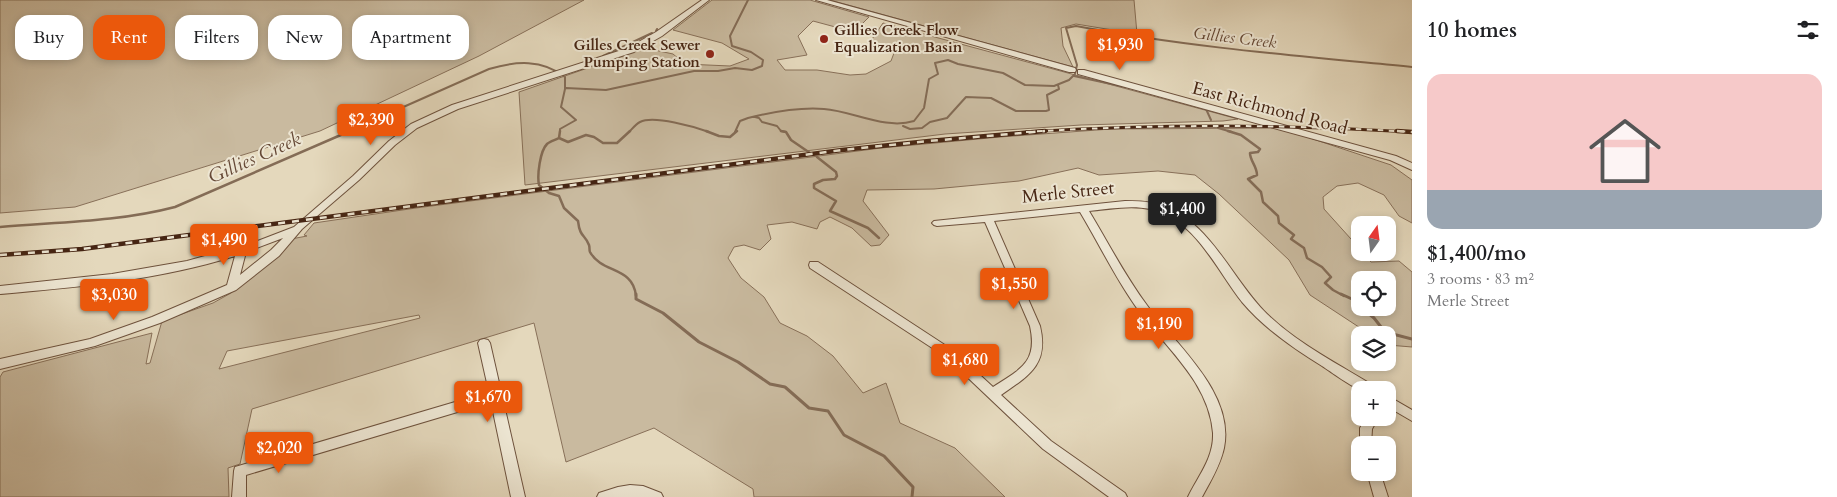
<!DOCTYPE html>
<html lang="en">
<head>
<meta charset="utf-8">
<style>
	body { margin:0; font-family:Cardo,serif; background:#f6f6f6; color:#202124; height:100vh; display:flex; flex-direction:column; font-size:19px; white-space:nowrap }
	* { box-sizing:border-box; margin:0 }
	p { font-size:16px; color:#757577 }
	.icon { flex:none; width:28px; height:28px; fill:none; stroke:currentColor; stroke-width:2; stroke-linecap:round; stroke-linejoin:round }
	.map { position:relative; flex:1; overflow:hidden }
	.panel { display:flex; flex-direction:column; background:#fff; width:425px }
	.panel>* { flex:none }
	.top-card { position:absolute; left:15px; top:15px; width:475px; height:45px; display:flex; gap:10px }
	.needle { width:32px; rotate:14deg }
	.controls { position:absolute; left:1351px; top:216px; display:grid; gap:10px }
	.controls a { display:grid; place-items:center; width:45px; height:45px; border-radius:10px; background:#fff; box-shadow:0 2px 8px #0003; font-size:25px }
	.price { position:absolute; translate:-50% -42px; padding:0 11px; border-radius:5px; background:#ea580c; color:#fff; font-size:16px; line-height:32px; filter:drop-shadow(0 1px 2px #0008) }
	.price::after { content:''; position:absolute; left:50%; top:30px; width:15px; height:11px; margin-left:-8px; background:inherit; clip-path:polygon(0 0,100% 0,50% 100%) }
	.price.on { background:#222; color:#fff }
	ul { padding:0; list-style:none }
	li { display:grid; align-content:center; gap:10px; height:265px; padding:0 15px }
	li+li { border-top:1px solid #e0e0e0 }
	li span { display:grid; place-items:center; height:155px; border-radius:15px; color:#555 }
	li>.icon { margin-inline-start:auto }
	span .icon { width:90px; height:90px; fill:#fffc; stroke-width:1 }
	li b { font-size:21px }
	h2 { display:flex; justify-content:space-between; align-items:center; height:60px; padding:0 15px; font-size:21px }
	.chip { padding:0 18px; border-radius:15px; background:#fff; box-shadow:0 2px 8px #0003; font-size:18px; line-height:45px }
	.chip.on { background:#ea580c; color:#fff }
	main { display:flex; flex:1; min-height:0 }
	.map>svg:first-child { display:block }
	.green { fill:#c9ba9f; stroke:#887059; fill-rule:evenodd }
	.lines { fill:none; stroke-linecap:round; stroke-linejoin:round }
	.stream-far2 { stroke:#846c56; stroke-width:2 }
	.stream-far1 { stroke:#846c56; stroke-width:2.5 }
	.stream { stroke:#846c56; stroke-width:3 }
	.minor-casing { stroke:#6e523d; stroke-width:2 }
	.minor { fill:#ede6d3; fill-rule:evenodd }
	.rail-far1-casing { stroke:#462513; stroke-width:3 }
	.rail-casing { stroke:#462513; stroke-width:4.5 }
	.rail-far1 { stroke:#ede6d3; stroke-width:2; stroke-dasharray:5.5; stroke-linecap:butt }
	.rail { stroke:#ede6d3; stroke-width:2.5; stroke-dasharray:7; stroke-linecap:butt }
	.poi-dot { fill:#8f2418; stroke:#ede6d3; stroke-width:2 }
	.labels { text-anchor:middle; stroke-width:4; stroke-linejoin:round; paint-order:stroke }
	.far-poi-label { font-size:15px; font-weight:bold; fill:#462513; stroke:#ede6d3; text-anchor:start }
	.far-water-label { font-size:16px; font-style:italic; fill:#654835; stroke:#ede6d3 }
	.street-label { font-size:18px; fill:#462513; stroke:#ede6d3 }
	.water-label { font-size:19px; font-style:italic; fill:#654835; stroke:#ede6d3 }
</style>
</head>
<body>
<main>
<div class="map">
<svg width="1412" height="497" viewBox="0 0 1412 497">
	<rect width="100%" height="100%" fill="#e4d8bc"/>
	<filter id="stains"><feTurbulence type="fractalNoise" baseFrequency=".004" numOctaves="4"/><feColorMatrix values="0 0 0 0 .2 0 0 0 0 .09 0 0 0 0 .02 0 0 0 .5 -.17"/></filter>
	<radialGradient id="worn" r=".72"><stop offset=".6" stop-color="#630" stop-opacity="0"/><stop offset="1" stop-color="#630" stop-opacity=".3"/></radialGradient>
	<path class="green" d="M0 0H584L479 56 320 131 75 207 0 213Z
		M712 0H810L869 17 854 32 813 21 798 36 807 55 777 60 785 70H817L850 75 866 74 891 61 894 53 868 45 883 23 1238 119 1223 121 1081 125 945 134 525 185 519 92 645 48 673 54 685 64 730 66 749 59 722 43 673 30Z
		M830 0H1134L1137 34 1076 24 1061 28 1063 46 1073 67Z
		M1280 128 1391 165 1412 180V223L1399 216 1384 195 1358 183 1337 186 1323 197 1324 209 1360 249V252L1363 253 1371 262 1399 261 1412 272V347L1388 345V335H1371L1310 295 1289 260 1219 194 1195 175 1158 171 1099 175 1078 168 1019 181 934 189 867 190 863 201 889 235 880 245 871 246 852 228 830 217 820 222 817 229 792 222 767 225 771 239 760 250 744 245 734 247 728 258 741 278 764 297 780 323 807 336 833 356 863 393 886 383 900 423 955 448 1005 497H754L753 489 654 428 566 462 534 323 252 409 240 464 228 468 229 497H0V377L3 372 152 333 146 364 150 363 162 321 213 303 231 293 291 239 307 236 304 235 314 223 416 208 881 148 1000 137 1111 129ZM1360 280H1388V308H1360ZM419 315 420 318 219 369 227 351Z"/>
	<g class="lines">
		<path class="stream-far2" d="M656 31 657 29
			M603 56 652 33
			M1074 76 1125 87
			M566 88 606 90 694 71H718L735 68 752 70 762 66 763 60 751 52 732 46 730 36 748 0
			M1200 107 1206 109 1211 120
			M755 117 759 118 762 122 777 126 781 131 786 132
			M903 126 910 129 922 128 930 122 947 118 966 97 991 98 1016 111H1046L1049 110 1047 95 1059 89 1058 85
			M1218 128 1232 132
			M347 132 489 69C516 61 542 59 565 77V89L561 107 576 120 560 129V132
			M629 132C632 129 636 124 640 122 654 115 695 127 709 132
			M735 132 740 121 748 118C772 112 799 107 824 109 853 111 885 130 914 121L924 108 929 79 938 74 935 63 948 60 958 64 1003 73 1025 85 1054 86 1069 80 1075 74 1077 65 1066 28 1076 26C1187 47 1299 56 1412 67"/>
		<path class="stream-far1" d="M560 131 559 138 568 142 586 135 594 137 603 143H617L630 131
			M706 131 719 136 730 137 737 131
			M781 131 786 132 791 140 810 153
			M1228 131 1241 135 1260 149 1258 152 1250 153C1250 161 1257 166 1257 175L1248 179 1261 192 1263 202 1278 216 1279 223 1294 235 1291 239 1304 248 1307 258 1322 267 1331 277 1325 283 1333 290 1344 296
			M559 138C556 140 550 141 547 144 540 151 537 175 539 185L549 193 559 196 564 208 578 221C580 238 585 234 589 245 590 248 589 250 590 252 602 274 633 266 636 296
			M817 157 836 172 837 176 835 179 823 180 814 184V188L836 201 830 211 868 228 879 238
			M0 227C58 222 118 222 175 207L350 131"/>
		<path class="stream" d="M636 294V299L663 313 699 342 738 362 770 384 785 387 809 408 828 411 844 435 884 456 913 487 912 497
			M1341 294 1352 299 1360 306
			M1362 308 1374 318 1385 332 1412 339"/>
		<defs>
			<path id="minor" d="M702 0H709L662 36 634 52 458 109 417 128 395 145 359 180 302 229 279 256 236 290 160 323 95 346 0 369V359L90 339 152 317 227 285 235 256C159 280 79 287 0 294V286L112 274 187 261 255 242 294 227 353 176 389 141 411 124 452 105 628 48 656 32ZM283 238 271 250 240 275 246 252Z
				M816 0H827L1075 68 1076 70 1075 72H1069Z
				M1078 70H1084L1396 156 1412 163V170L1390 160 1078 74Z
				M1125 201C1134 201 1143 201 1152 203 1208 214 1230 278 1267 314 1298 344 1338 364 1374 386L1376 390C1371 390 1365 391 1361 390 1353 388 1330 371 1322 366 1293 348 1264 328 1242 302 1216 269 1195 219 1150 209 1131 205 1109 209 1089 211 1109 244 1126 278 1149 308 1178 347 1235 394 1224 448 1220 466 1210 482 1202 497H1188C1198 476 1214 458 1213 433 1209 379 1160 344 1132 301 1113 273 1098 242 1080 212L994 221 1040 326C1049 364 1030 375 1001 395L1051 441 1125 493 1127 497H1109L1043 449 946 357 810 268 809 265 810 262H818L954 351 993 387C1021 369 1038 362 1030 326L985 222 937 226 934 225 932 223 934 221Z
				M484 339 488 340 490 343 525 497H511L491 402 246 475V497H232L234 471 235 467 489 392 478 343 480 340Z
				M1388 396 1412 410V421L1388 407Z
				M1366 418H1378L1372 429 1371 445H1360V448V428Z
				M1367 472H1380L1388 497H1374Z
				M630 485 643 486 661 493 663 497H597L599 493 618 487Z"/>
		</defs>
		<use href="#minor" class="minor-casing"/>
		<use href="#minor" class="minor"/>
		<defs>
			<path id="rail-far1" d="M1026 132C1155 124 1283 124 1412 132"/>
			<path id="rail" d="M1397 131 1412 132
				M0 255 82 249 842 150 929 141 1045 131"/>
		</defs>
		<use href="#rail-far1" class="rail-far1-casing"/>
		<use href="#rail" class="rail-casing"/>
		<use href="#rail-far1" class="rail-far1"/>
		<use href="#rail" class="rail"/>
	</g>
	<g class="poi-dot">
		<circle cx="824" cy="39" r="5"/>
		<circle cx="710" cy="54" r="5"/>
	</g>
	<g class="labels">
		<g class="far-poi-label">
			<text x="834" y="35">Gillies Creek Flow<tspan x="834" dy="17">Equalization Basin</tspan></text>
			<text x="700" y="50" text-anchor="end">Gilles Creek Sewer<tspan x="700" dy="17">Pumping Station</tspan></text>
		</g>
		<g class="far-water-label">
			<text transform="translate(1235 37) rotate(7)" y="6">Gillies Creek</text>
		</g>
		<g class="street-label">
			<text transform="translate(1270 108) rotate(15)" y="6">East Richmond Road</text>
			<text transform="translate(1068 192) rotate(-6)" y="6">Merle Street</text>
		</g>
		<g class="water-label">
			<text transform="translate(254 157) rotate(-24)" y="7">Gillies Creek</text>
		</g>
	</g>
	<rect width="100%" height="100%" filter="url(#stains)"/>
	<rect width="100%" height="100%" fill="url(#worn)"/>
</svg>
<div class="controls">
<a><svg class="needle" viewBox="-14 -14 28 28"><path d="M0-13l5 13h-10z" fill="#e53935"/><path d="M0 13l5-13h-10z" fill="#757577"/></svg></a>
<a><svg class="icon" aria-label="locate" viewBox="0 0 24 24"><circle cx="12" cy="12" r="6"/><path d="M12 2v4M12 18v4M2 12h4M18 12h4"/></svg></a>
<a><svg class="icon" aria-label="layers" viewBox="0 0 24 24"><path d="M12 4l9 5-9 5-9-5zM3 14l9 5 9-5"/></svg></a>
<a>+</a>
<a>−</a>
</div>
<b class="price" style="left:1120px;top:71px">$1,930</b>
<b class="price" style="left:371px;top:146px">$2,390</b>
<b class="price on" style="left:1182px;top:235px">$1,400</b>
<b class="price" style="left:224px;top:266px">$1,490</b>
<b class="price" style="left:1014px;top:310px">$1,550</b>
<b class="price" style="left:114px;top:321px">$3,030</b>
<b class="price" style="left:1159px;top:350px">$1,190</b>
<b class="price" style="left:965px;top:386px">$1,680</b>
<b class="price" style="left:488px;top:423px">$1,670</b>
<b class="price" style="left:279px;top:474px">$2,020</b>
<div class="top-card">
<a class="chip">Buy</a>
<a class="chip on">Rent</a>
<a class="chip">Filters</a>
<a class="chip">New</a>
<a class="chip">Apartment</a>
</div>
</div>
<section class="panel">
<h2>10 homes<svg class="icon" aria-label="filters" viewBox="0 0 24 24"><path d="M4 7h16M4 17h16"/><circle cx="9" cy="7" r="2"/><circle cx="15" cy="17" r="2"/></svg></h2>
<ul>
<li><span style="background:linear-gradient(#f6c9c9 75%,#9aa5b1 0)"><svg class="icon" aria-label="home" viewBox="0 0 24 24"><path d="M3 11l9-7 9 7M6 9v11h12V9"/></svg></span><div><b>$1,400/mo</b><p>3 rooms · 83 m²</p><p>Merle Street</p></div></li>
</ul>
</section>
</main>
</body>
</html>
